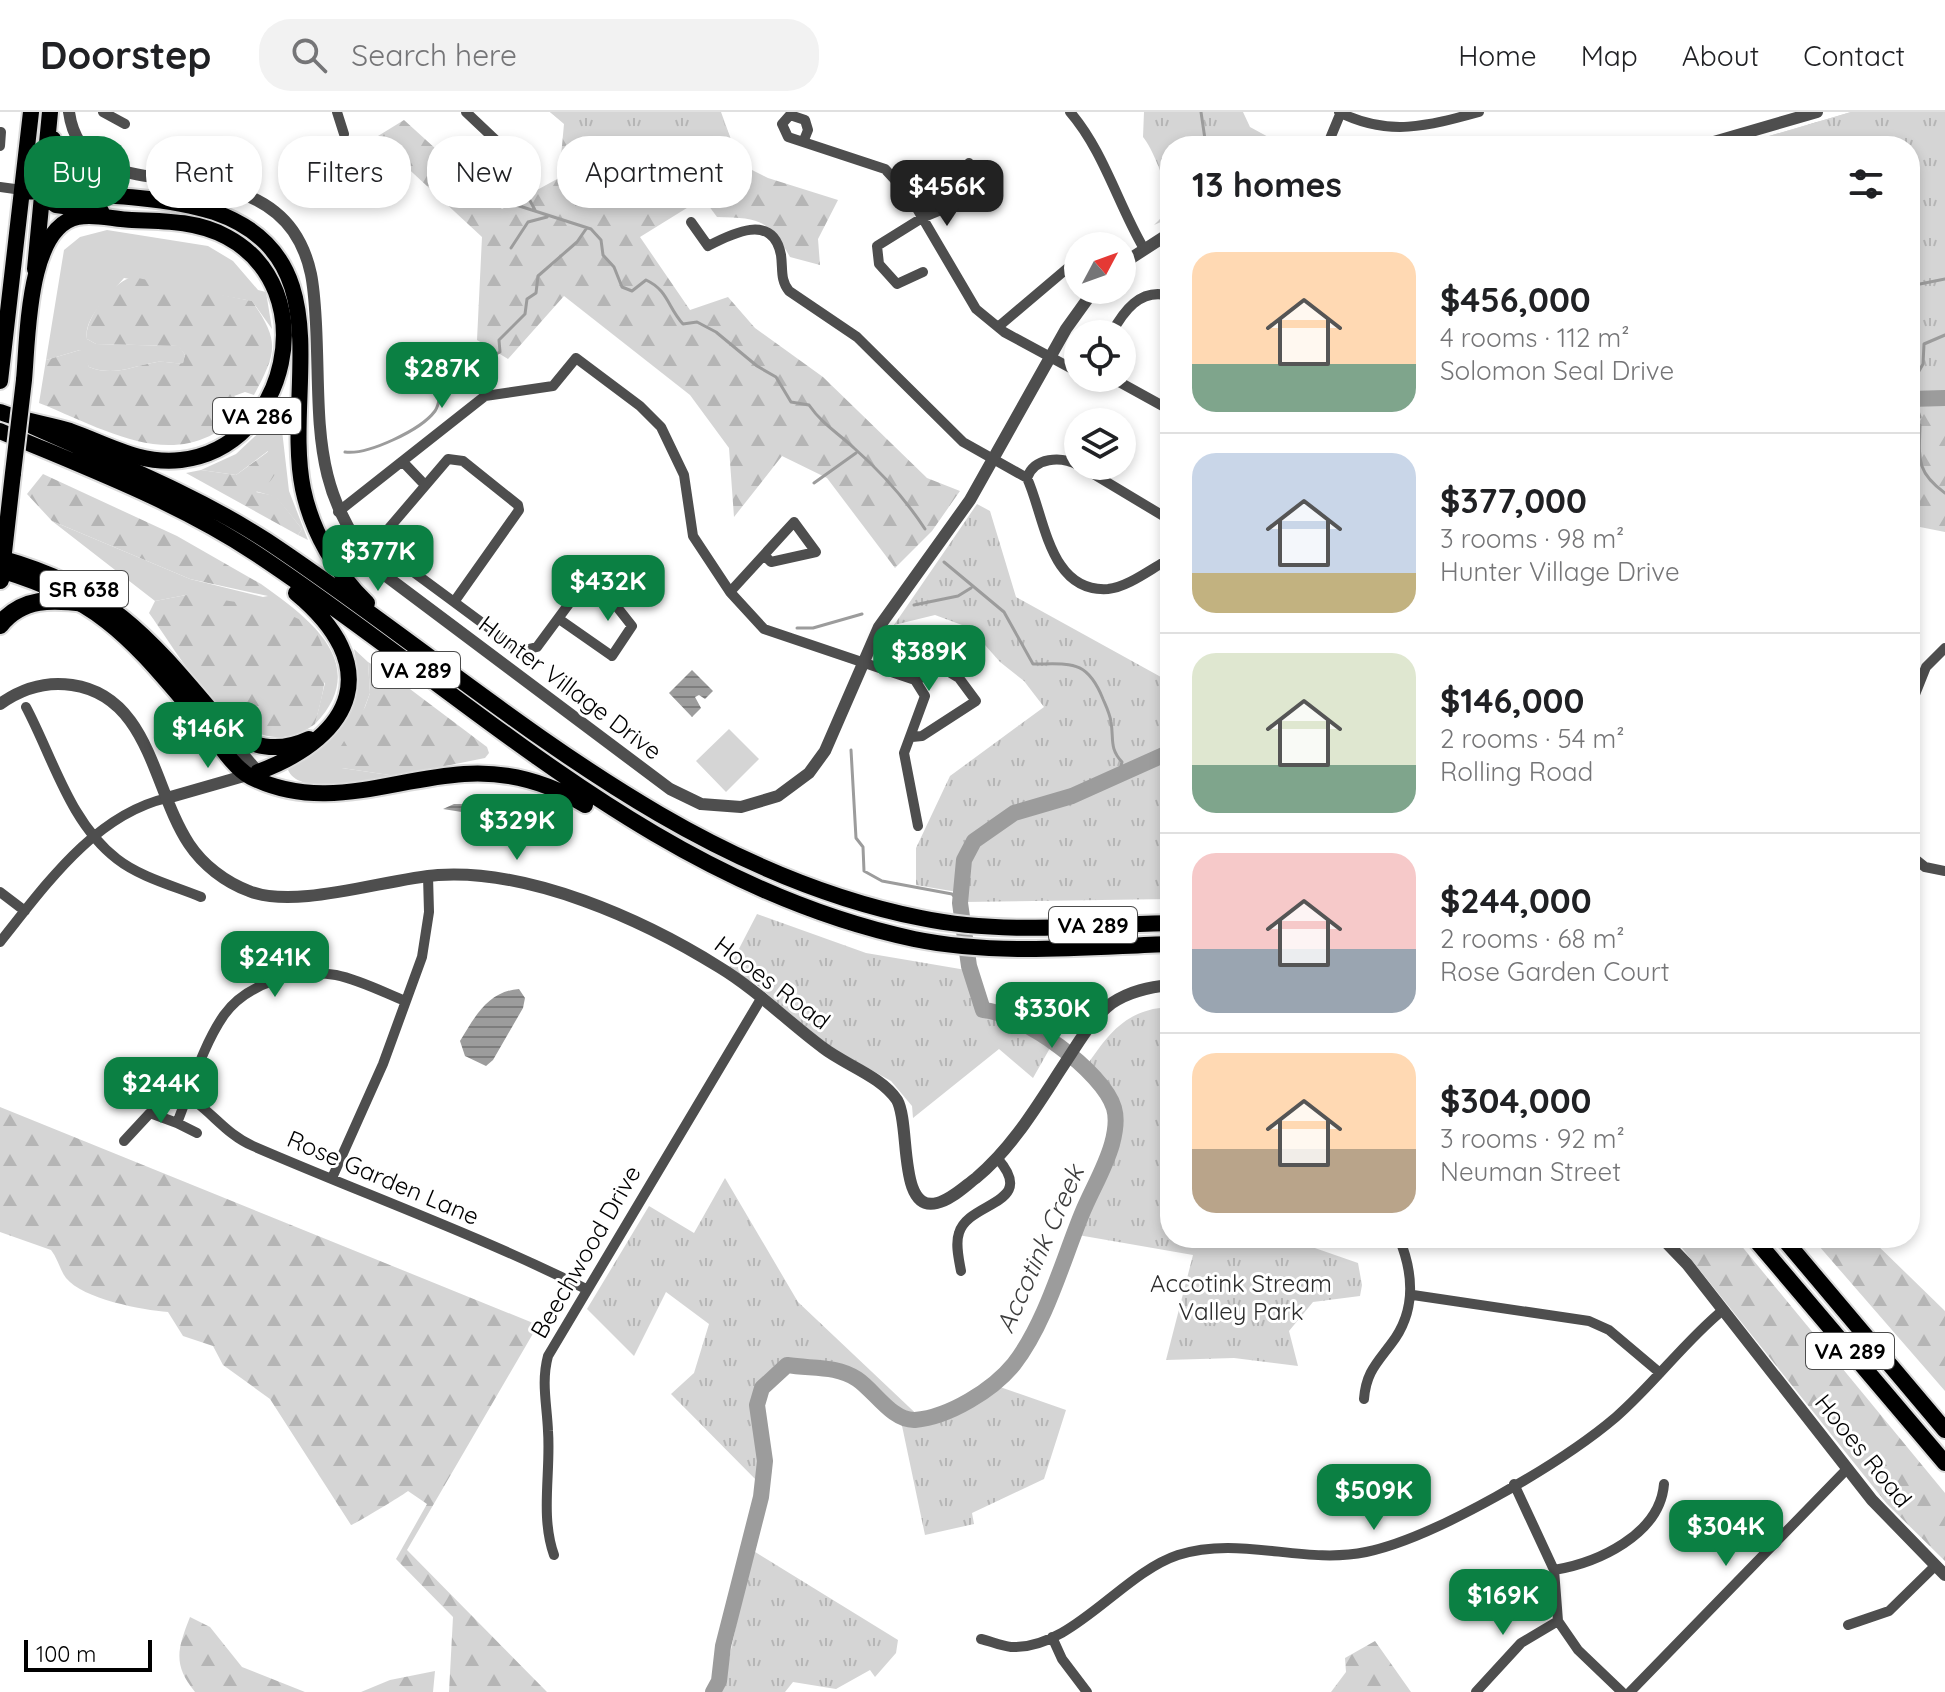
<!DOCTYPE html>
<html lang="en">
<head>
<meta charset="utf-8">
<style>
	body { margin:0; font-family:Quicksand,sans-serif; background:#f2f2f2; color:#202124; height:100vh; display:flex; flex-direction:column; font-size:30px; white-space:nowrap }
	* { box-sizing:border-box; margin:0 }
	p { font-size:26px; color:#757577 }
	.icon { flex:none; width:44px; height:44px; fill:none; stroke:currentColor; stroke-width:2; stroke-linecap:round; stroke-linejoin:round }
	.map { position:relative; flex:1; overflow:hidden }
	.details { position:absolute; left:1160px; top:24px; width:760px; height:1112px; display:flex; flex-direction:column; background:#fff; border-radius:32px; box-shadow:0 4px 12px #0003 }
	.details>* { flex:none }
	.banner { position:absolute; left:24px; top:24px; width:760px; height:72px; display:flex; gap:16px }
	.needle { width:52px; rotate:49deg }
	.buttons { position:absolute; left:1064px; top:120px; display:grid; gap:16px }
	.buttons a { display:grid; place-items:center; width:72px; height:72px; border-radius:50%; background:#fff; box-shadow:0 4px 12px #0003; font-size:40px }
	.scale { position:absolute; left:24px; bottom:20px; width:128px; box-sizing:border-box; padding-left:8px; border:4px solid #000; border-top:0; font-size:22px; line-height:28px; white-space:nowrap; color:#000; -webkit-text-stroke:6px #fff; paint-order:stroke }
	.price { position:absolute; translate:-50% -68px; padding:0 18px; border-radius:16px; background:#0b8043; color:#fff; font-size:26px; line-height:52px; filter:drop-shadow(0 2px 4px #0008) }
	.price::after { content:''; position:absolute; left:50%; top:48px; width:24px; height:18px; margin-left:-12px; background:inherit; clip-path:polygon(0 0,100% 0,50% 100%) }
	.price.active { background:#222; color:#fff }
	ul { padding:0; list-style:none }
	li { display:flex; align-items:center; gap:24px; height:200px; padding:0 32px }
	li+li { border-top:2px solid #e0e0e0 }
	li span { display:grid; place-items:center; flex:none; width:224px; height:160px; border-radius:24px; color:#555 }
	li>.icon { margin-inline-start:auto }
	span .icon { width:96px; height:96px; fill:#fffc; stroke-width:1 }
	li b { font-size:34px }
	h2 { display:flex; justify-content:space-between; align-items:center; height:96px; padding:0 32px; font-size:34px }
	.pill { padding:0 28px; border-radius:32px; background:#fff; box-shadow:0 4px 12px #0003; font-size:28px; line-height:72px }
	.pill.active { background:#0b8043; color:#fff }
	header { display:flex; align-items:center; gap:48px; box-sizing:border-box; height:112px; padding:0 40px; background:#fff; border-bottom:2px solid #e0e0e0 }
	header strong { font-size:38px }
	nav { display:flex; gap:44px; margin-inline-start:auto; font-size:28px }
	.search { width:560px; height:72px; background:#f2f2f2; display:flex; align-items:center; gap:20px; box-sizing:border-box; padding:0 28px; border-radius:32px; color:#757577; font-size:30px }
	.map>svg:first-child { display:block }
	.green { fill:#d5d5d5 }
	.forest { fill:url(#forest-firs) }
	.park { fill:url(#park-tufts) }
	.water { fill:url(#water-rules) }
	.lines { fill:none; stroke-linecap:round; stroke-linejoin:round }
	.stream { stroke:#9c9c9c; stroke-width:3 }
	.river { stroke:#9c9c9c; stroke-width:16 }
	.primary-casing { stroke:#dbdbdb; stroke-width:20 }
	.trunk-casing { stroke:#dbdbdb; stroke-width:20 }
	.motorway-casing { stroke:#dbdbdb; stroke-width:22 }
	.minor { stroke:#4e4e4e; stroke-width:10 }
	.tertiary { stroke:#4e4e4e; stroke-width:12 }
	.primary { stroke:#000; stroke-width:16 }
	.trunk { stroke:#000; stroke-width:16 }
	.motorway { stroke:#000; stroke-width:18 }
	.trunk-bridge-casing { stroke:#dbdbdb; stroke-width:20; stroke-linecap:butt }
	.trunk-bridge { stroke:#000; stroke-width:16 }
	.labels { text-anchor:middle; stroke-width:6; stroke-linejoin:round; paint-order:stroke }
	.shield { fill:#fff; stroke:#4c4c4c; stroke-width:2 }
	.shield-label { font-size:22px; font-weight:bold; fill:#000 }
	.street-label { font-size:24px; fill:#000; stroke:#fff }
	.park-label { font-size:24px; fill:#2c2c2c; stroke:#fff }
	.water-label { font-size:26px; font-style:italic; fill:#3d3d3d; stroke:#fff }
</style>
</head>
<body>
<header>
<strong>Doorstep</strong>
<div class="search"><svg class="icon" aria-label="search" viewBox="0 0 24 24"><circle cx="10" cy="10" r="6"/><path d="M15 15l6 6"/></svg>Search here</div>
<nav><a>Home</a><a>Map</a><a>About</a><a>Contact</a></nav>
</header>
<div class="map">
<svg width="1945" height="1580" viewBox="0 0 1945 1580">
	<defs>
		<pattern id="forest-firs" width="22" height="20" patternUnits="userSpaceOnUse" patternTransform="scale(2)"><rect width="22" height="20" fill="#d5d5d5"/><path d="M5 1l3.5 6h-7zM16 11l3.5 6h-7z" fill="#b5b5b5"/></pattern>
		<pattern id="park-tufts" width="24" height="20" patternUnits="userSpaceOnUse" patternTransform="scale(2)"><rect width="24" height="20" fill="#d5d5d5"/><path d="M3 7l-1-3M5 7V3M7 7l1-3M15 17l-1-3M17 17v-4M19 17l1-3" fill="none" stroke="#b5b5b5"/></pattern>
		<pattern id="water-rules" width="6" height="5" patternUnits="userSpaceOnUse" patternTransform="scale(2)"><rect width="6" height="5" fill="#9c9c9c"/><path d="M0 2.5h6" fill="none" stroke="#7d7d7d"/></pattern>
	</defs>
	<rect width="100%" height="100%" fill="#fff"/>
	<path class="green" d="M107 118 208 134 233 149 258 178 266 180 272 217 252 189 124 166C111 181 83 206 87 227L96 232 179 234 185 243 183 251C174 252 165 249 157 250 132 254 115 265 89 255L80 238 46 248 64 138 80 125Z
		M280 301 289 379 308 428 298 423 302 417 276 385 255 379 268 339 236 363 201 358 236 342Z
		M52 409 190 467 263 485 268 484V477C314 510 370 555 315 612L325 571 186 483 155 489Z
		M354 537 368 550 370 581 342 656 396 664C373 668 300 686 288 658L292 653C338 632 365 588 354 537Z
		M729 617 759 647 726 680 696 649Z"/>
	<path class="forest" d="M550 0H721L740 52 768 66 838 88 818 127 820 153 790 145C769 107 759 106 717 105L703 86 640 125 690 198 728 185 755 216 823 265 927 366 960 379 932 419 895 456 827 366 782 344 734 405 729 336 690 283 564 184 508 247 477 228 482 125 400 49 377 61 365 32 404 8 502 97 559 66 564 12Z
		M1851 0H1945V420L1910 413V34H1735Z
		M133 165 252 189C280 229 277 240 254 283L245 280 234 284 248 293C184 368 112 320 39 291L46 248 80 238 84 240 89 255C115 265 132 254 157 250 166 249 174 252 183 251L185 243 178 234 96 232 87 227C83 208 114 168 133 165Z
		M269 339 278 351C275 368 269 371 256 380L276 384 302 417 298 423 186 361 201 358 236 363Z
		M43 362 177 424 261 472 268 477V484L190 467 52 409 27 382Z
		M186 483C217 488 297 493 316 521 334 547 322 585 315 612 245 664 183 548 149 501L155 489Z
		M368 550 398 568 487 635 489 641 485 646 396 664 342 656 333 647 365 595 370 581Z
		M0 995 538 1213 407 1438 547 1580H449L453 1505 396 1447 427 1392 408 1379C406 1381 354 1413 351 1413L270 1287 223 1253 213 1234 183 1224 168 1200C142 1198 83 1187 66 1166 60 1158 58 1147 51 1138L0 1120Z
		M1674 1126H1735L1945 1381V1449L1887 1392Z
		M1812 1126H1870L1945 1199V1279Z
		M190 1505 210 1515 242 1555 305 1580H195C172 1552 178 1536 190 1505Z
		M1375 1529 1411 1580H1331L1346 1560 1345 1546Z
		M435 1559 433 1580H361L390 1568Z"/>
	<path class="park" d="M550 0H720L748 72 720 82 564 11Z
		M1144 0H1243L1250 15 1274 28V34H1170V106L1154 113C1160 107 1167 101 1168 91 1169 77 1152 35 1143 25Z
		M1851 0H1945V283L1910 282V34H1735Z
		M977 392 990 399 1016 485 1170 570V787L964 790 963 781 916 773V736L950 664 1044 595 1024 569 1000 550 970 516 935 503 894 513Z
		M757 802 866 841 972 859 974 888 1014 898 1054 929 1033 966 999 937 913 1006 912 994 891 969 823 931 758 874 729 856Z
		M1170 895V1061L1164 1067 1170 1093V1126H1286L1358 1151 1362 1173 1360 1184 1313 1190 1289 1219 1298 1254 1234 1246 1166 1248 1193 1143 1078 1123C1098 1080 1119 1042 1119 994L1083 959C1107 924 1124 897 1170 895Z
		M725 1066 798 1190 927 1312 1000 1275 1066 1298 1044 1367 972 1401 974 1412 925 1423 901 1309 845 1261 783 1259 761 1283 772 1358 767 1379 671 1282 694 1261 709 1212 666 1180 634 1244 587 1197 649 1094 694 1121Z
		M752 1438 898 1528 896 1541 875 1565 870 1558 836 1577 793 1570 785 1580H713L729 1547Z"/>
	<path class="water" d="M692 558 713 579 705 587 699 583 695 585 701 596 692 605 669 581Z
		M454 692C490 691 527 697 558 717L559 722 544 723 512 708 443 697Z
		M519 877 525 886 523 896 493 948 486 954 465 944 460 929C474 906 488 879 519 877Z"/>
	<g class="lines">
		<path class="stream" d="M1201 0 1206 34
			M529 68 528 85 535 98
			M510 91 591 117 601 128 603 143 614 155 622 175 632 179 646 168C668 178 668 196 683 212L697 210 716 220 757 254 776 265 791 290 809 293C822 312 838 321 854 336 880 359 906 388 925 417
			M511 136 528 110 547 105
			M1910 174 1945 167
			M1920 305 1914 287 1915 266 1923 252 1924 232 1945 223
			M1920 313C1919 347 1916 360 1945 381
			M345 340C368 343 421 318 435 299 440 292 439 283 442 275L457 274 460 263 471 258 474 245 484 239 494 243 500 240 499 228 525 202 527 187 536 181 538 164 577 130 586 117
			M814 371 856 341
			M944 450 1004 500 1033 552C1071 552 1087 547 1103 587 1106 594 1110 602 1111 610 1114 627 1109 636 1122 650L1118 664
			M914 493 958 484 971 476
			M797 516H813L862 502
			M851 638 856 726 863 735 864 759 882 769 952 782 960 791"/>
		<path class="river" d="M1910 287 1945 286
			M713 1580 719 1569 723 1534 761 1385 765 1349 757 1293 762 1276 787 1253C811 1257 836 1253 857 1267 875 1279 892 1309 915 1308 949 1305 993 1278 1014 1252 1045 1212 1062 1151 1081 1104 1091 1079 1105 1057 1112 1032 1115 1021 1117 1006 1114 996 1103 959 1022 901 983 898L969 854 960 791 964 748 974 729 1014 701 1072 684 1170 640"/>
		<defs>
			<path id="primary" d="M53 27C57 55 69 69 95 79
				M22 78C37 81 49 80 63 81 108 83 171 86 214 100 344 145 283 279 303 377 312 420 336 461 367 491
				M42 83 56 93 101 99
				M35 157 50 0
				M0 269 31 0
				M32 314C112 350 193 381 267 429 477 568 666 755 921 806 1002 823 1088 813 1170 811
				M0 319C87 356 176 389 255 441 469 582 655 772 914 827 998 844 1085 835 1170 832
				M0 446C114 478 151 528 224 614 249 637 279 641 309 627
				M0 458C107 490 133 530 203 611 216 627 233 656 251 665 323 701 390 667 464 662 508 659 549 671 585 693
				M258 660C357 623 383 553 296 481
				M1754 1126 1945 1351
				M1783 1126 1945 1318"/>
			<path id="trunk" d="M0 300C23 309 47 312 70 319 107 332 140 353 181 348 289 335 324 177 227 125 198 109 164 109 132 108 115 108 95 101 78 105 27 115 28 226 24 268
				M2 458 13 361"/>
			<path id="motorway" d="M0 468 2 458
				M0 513C22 485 53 487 85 491"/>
		</defs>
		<use href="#primary" class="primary-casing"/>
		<use href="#trunk" class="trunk-casing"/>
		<use href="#motorway" class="motorway-casing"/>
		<path class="minor" d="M103 0 125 12
			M337 0 344 22
			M466 0 522 53
			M1070 0C1103 38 1118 92 1143 135
			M1339 0C1388 25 1428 14 1479 0
			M804 28 808 18 805 8 790 3 782 12 788 25 885 57 909 83 976 197 1004 220 1078 260
			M0 34 1 20
			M1327 34 1341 0
			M0 75 22 78
			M691 110 708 134C731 122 773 100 781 143 783 157 780 168 789 179L857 225 963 330 1027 366
			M923 160 897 172 879 152 877 134 922 106 992 77 969 51
			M998 215 1070 154
			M1111 222C1123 200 1140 175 1170 184
			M1112 266 1170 298
			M448 347 463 349 518 393 519 398 454 490 393 445 383 431 384 422Z
			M403 350 424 372
			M1078 353C1061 344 1034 345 1027 366 1045 405 1049 481 1108 477 1127 475 1148 459 1164 450L1170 442
			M1080 354 1170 408
			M338 400 485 284 553 274 576 246 640 294 661 315 684 363 693 424 730 480 764 517 915 568 944 557 959 566 976 589 922 624 912 625
			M730 480 794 410 816 440 771 450 764 443
			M454 490 520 539 537 535 591 462 632 514 612 544 559 507
			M915 568 925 584 904 641 918 714
			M26 595C53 646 70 711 117 747 140 765 174 774 201 785
			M1910 595 1926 555 1945 536
			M1910 662 1914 679 1910 707
			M1910 743 1925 755 1945 759
			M0 780 25 799
			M0 830C45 774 94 703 167 686
			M175 978C207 991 222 1021 253 1034 364 1082 478 1123 586 1177
			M197 1021 177 1011C191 976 202 935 224 903 247 871 298 856 336 863 360 868 383 880 405 889
			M124 1029 150 1001 177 1011
			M332 1066 383 952 422 845 429 800 428 764
			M961 1159C959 1148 955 1132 959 1121 968 1089 1038 1093 998 1047
			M1413 1183 1589 1209 1609 1218 1660 1261
			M1364 1287C1366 1261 1376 1252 1391 1232 1416 1200 1414 1162 1399 1126
			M1514 1372 1554 1458 1558 1509 1578 1538 1622 1580
			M554 1443C540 1404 551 1360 548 1319 547 1293 541 1270 548 1244L762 885
			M1554 1458C1597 1451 1660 1423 1664 1372
			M1848 1513 1889 1499 1935 1454
			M1052 1525 1062 1547 1087 1580
			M981 1527C990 1529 1001 1534 1011 1535 1072 1538 1121 1462 1178 1443 1240 1423 1303 1453 1366 1440 1434 1426 1562 1351 1616 1305 1654 1272 1684 1230 1723 1198
			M1476 1580 1521 1531 1558 1509
			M1630 1580 1847 1357"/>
		<path class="tertiary" d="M69 0C83 104 233 34 293 119 313 148 314 178 316 212 321 311 309 382 382 461L670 677 701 692 741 695 778 684 809 661 825 639 879 515 970 388 1066 217 1094 178
			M1700 34 1817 0
			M1122 152 1170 121
			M0 592C21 577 46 569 72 573 150 584 153 678 189 732 203 753 225 770 249 779 296 798 385 767 438 763 530 757 642 807 719 855 757 878 787 909 822 935 845 953 881 964 897 988 911 1012 897 1101 937 1091 951 1088 965 1074 976 1066 1014 1034 1038 992 1065 951 1079 930 1092 906 1112 891 1130 879 1149 875 1170 873
			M167 686 258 660 223 619
			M1662 1126 1687 1152 1872 1388 1945 1463"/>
		<use href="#primary" class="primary"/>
		<use href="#trunk" class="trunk"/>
		<use href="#motorway" class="motorway"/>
		<defs>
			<path id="trunk-bridge" d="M13 361 24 268"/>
		</defs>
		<use href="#trunk-bridge" class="trunk-bridge-casing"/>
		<use href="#trunk-bridge" class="trunk-bridge"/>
	</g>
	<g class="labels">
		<g class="shield">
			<rect x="213" y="286" width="88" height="36" rx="6"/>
			<rect x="40" y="459" width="88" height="36" rx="6"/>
			<rect x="372" y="540" width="88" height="36" rx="6"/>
			<rect x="1049" y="795" width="88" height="36" rx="6"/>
			<rect x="1806" y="1221" width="88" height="36" rx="6"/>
		</g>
		<g class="shield-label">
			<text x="257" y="312">VA 286</text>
			<text x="84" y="485">SR 638</text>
			<text x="416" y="566">VA 289</text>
			<text x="1093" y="821">VA 289</text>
			<text x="1850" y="1247">VA 289</text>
		</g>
		<g class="street-label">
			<text transform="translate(570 576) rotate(37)" y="8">Hunter Village Drive</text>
			<text transform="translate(772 871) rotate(37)" y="8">Hooes Road</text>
			<text transform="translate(383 1066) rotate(23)" y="8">Rose Garden Lane</text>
			<text transform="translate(586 1140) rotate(-60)" y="8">Beechwood Drive</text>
			<text transform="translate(1863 1339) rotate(51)" y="8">Hooes Road</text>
		</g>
		<g class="park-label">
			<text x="1241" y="1180">Accotink Stream<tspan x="1241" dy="28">Valley Park</tspan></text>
		</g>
		<g class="water-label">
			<text transform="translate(1040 1137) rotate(-66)" y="9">Accotink Creek</text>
		</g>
	</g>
</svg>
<div class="buttons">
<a><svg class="needle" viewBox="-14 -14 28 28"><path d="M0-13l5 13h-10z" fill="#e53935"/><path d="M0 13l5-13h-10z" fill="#757577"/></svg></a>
<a><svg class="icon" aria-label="locate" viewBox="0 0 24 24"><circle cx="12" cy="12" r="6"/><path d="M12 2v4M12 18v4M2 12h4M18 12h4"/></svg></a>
<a><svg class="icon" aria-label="layers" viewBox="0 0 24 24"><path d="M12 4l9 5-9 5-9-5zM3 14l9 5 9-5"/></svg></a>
</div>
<div class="scale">100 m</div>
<b class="price active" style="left:947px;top:116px">$456K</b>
<b class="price" style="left:442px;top:298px">$287K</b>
<b class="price" style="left:378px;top:481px">$377K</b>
<b class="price" style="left:608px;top:511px">$432K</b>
<b class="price" style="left:929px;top:581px">$389K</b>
<b class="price" style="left:208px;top:658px">$146K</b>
<b class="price" style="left:517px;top:750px">$329K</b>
<b class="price" style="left:275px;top:887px">$241K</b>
<b class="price" style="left:1052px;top:938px">$330K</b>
<b class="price" style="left:161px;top:1013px">$244K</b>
<b class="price" style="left:1374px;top:1420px">$509K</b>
<b class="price" style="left:1726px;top:1456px">$304K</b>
<b class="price" style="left:1503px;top:1525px">$169K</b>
<div class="banner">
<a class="pill active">Buy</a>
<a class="pill">Rent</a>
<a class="pill">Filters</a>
<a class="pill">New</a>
<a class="pill">Apartment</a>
</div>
<section class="details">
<h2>13 homes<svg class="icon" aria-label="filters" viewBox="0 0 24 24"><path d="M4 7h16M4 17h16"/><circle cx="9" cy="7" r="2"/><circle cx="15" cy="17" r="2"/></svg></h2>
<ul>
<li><span style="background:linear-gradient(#ffd9b3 70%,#7fa58c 0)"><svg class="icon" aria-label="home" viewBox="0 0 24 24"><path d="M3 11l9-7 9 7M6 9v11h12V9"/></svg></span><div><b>$456,000</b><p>4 rooms · 112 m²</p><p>Solomon Seal Drive</p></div></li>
<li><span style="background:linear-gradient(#c9d6e8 75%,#c2b280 0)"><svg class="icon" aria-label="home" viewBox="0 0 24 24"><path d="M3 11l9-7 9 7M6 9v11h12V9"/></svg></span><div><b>$377,000</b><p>3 rooms · 98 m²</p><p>Hunter Village Drive</p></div></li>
<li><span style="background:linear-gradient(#dfe7d0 70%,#7fa58c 0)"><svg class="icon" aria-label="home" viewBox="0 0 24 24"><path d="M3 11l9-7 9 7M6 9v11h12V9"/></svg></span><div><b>$146,000</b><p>2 rooms · 54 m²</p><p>Rolling Road</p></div></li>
<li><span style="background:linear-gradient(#f6c9c9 60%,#9aa5b1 0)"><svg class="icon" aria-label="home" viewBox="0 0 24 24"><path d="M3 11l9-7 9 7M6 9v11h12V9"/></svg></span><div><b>$244,000</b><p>2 rooms · 68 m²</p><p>Rose Garden Court</p></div></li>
<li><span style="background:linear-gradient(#ffd9b3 60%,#b9a48a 0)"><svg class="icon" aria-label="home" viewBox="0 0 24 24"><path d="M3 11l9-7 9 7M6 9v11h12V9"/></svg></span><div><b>$304,000</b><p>3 rooms · 92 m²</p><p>Neuman Street</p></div></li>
</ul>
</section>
</div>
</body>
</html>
